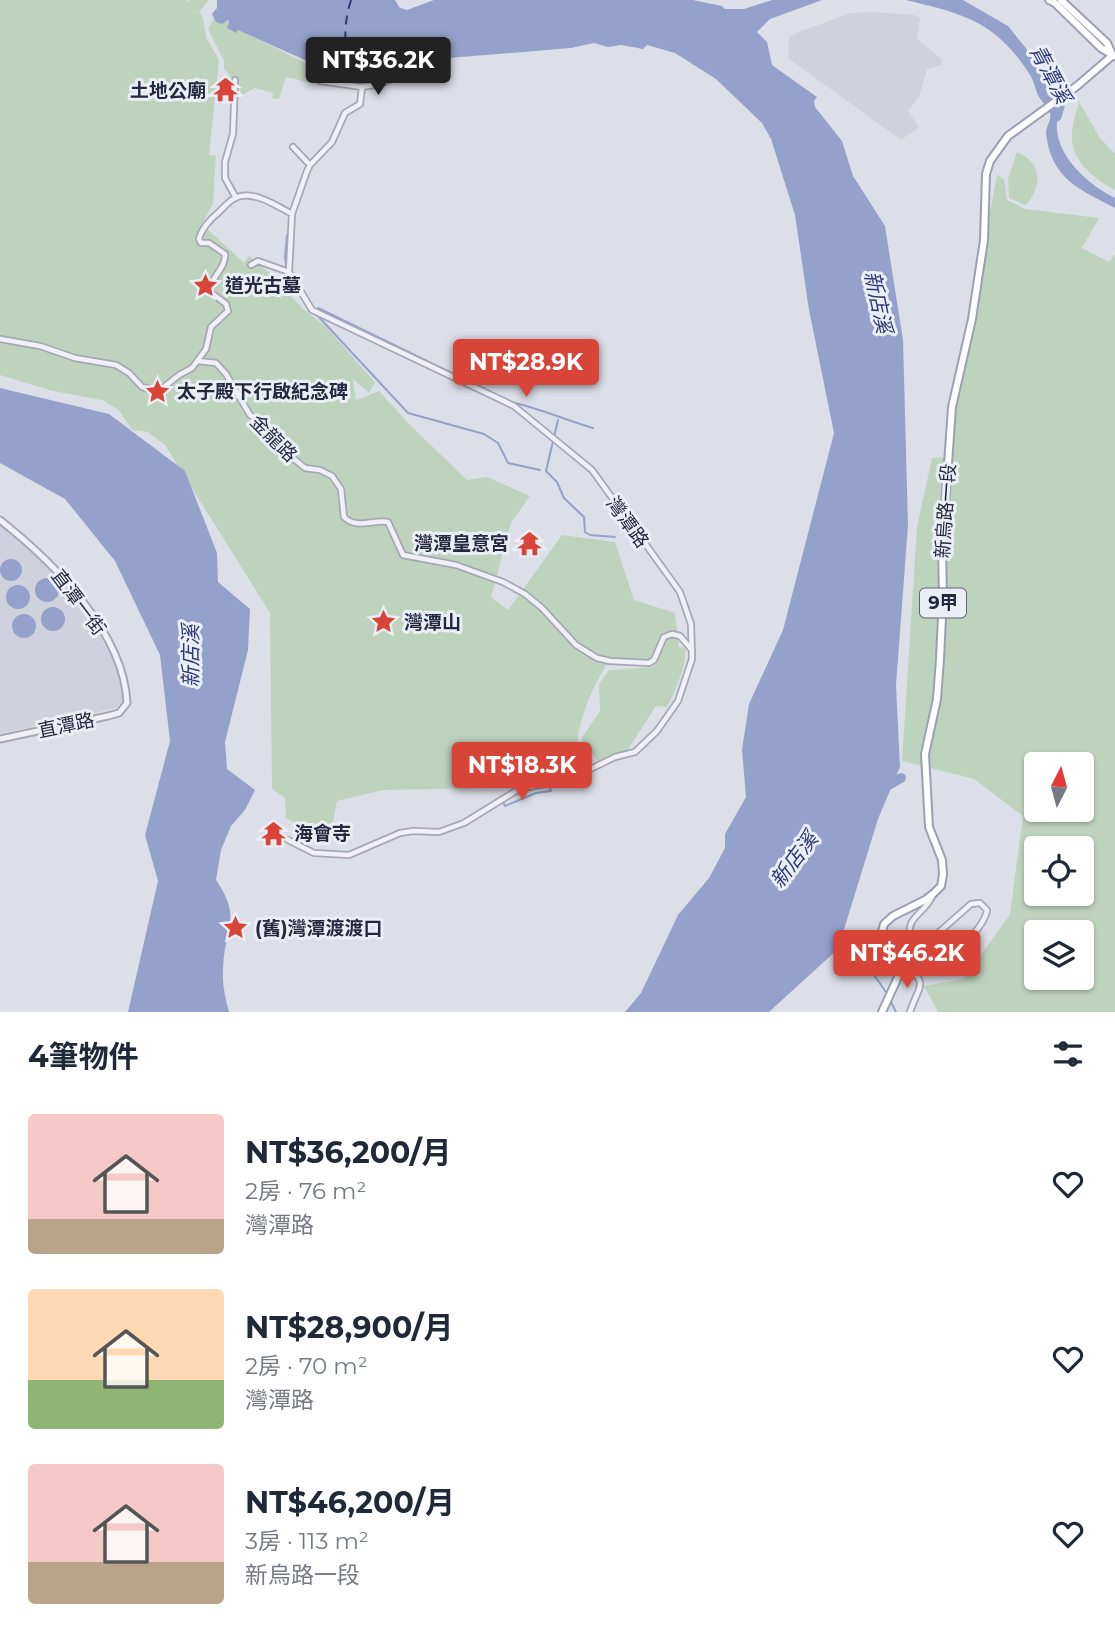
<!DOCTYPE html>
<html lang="zh-TW">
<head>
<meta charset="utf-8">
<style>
	body { margin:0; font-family:Montserrat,"Noto Sans TC",sans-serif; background:#f6f6f7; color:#1f2937; height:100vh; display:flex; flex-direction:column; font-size:26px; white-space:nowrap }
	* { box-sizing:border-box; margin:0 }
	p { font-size:23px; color:#747a83 }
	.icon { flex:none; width:38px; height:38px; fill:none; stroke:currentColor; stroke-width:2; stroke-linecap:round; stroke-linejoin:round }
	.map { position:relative; height:1012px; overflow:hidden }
	.sheet { display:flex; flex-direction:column; background:#fff; flex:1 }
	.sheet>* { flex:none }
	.needle { width:46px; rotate:6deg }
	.tools { position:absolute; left:1024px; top:752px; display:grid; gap:14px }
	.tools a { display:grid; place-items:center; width:70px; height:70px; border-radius:7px; background:#fff; box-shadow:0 2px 5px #0004; font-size:35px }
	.price { position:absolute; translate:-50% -60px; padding:0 16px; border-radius:7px; background:#d84437; color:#fff; font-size:23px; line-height:46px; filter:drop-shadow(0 2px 4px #0008) }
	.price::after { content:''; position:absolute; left:50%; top:42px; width:21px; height:16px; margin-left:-10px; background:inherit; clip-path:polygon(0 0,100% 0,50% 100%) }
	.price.current { background:#222; color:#fff }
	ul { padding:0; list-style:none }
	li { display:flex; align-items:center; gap:21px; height:175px; padding:0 28px }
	li span { display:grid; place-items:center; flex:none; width:196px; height:140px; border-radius:7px; color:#555 }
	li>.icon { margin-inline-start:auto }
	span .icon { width:84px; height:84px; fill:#fffc; stroke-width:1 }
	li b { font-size:30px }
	h2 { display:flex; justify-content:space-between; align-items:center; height:84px; padding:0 28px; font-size:30px }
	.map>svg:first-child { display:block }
	.built { fill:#cfd1dd }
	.green { fill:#bed3bd; fill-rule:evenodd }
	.water { fill:#94a2cb }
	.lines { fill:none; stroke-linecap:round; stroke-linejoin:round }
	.stream { stroke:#94a2cb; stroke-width:2 }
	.river { stroke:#94a2cb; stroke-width:10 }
	.ferry { stroke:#2c3c76; stroke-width:2; stroke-dasharray:9 7; stroke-linecap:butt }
	.minor-casing { stroke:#a6a8b6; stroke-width:8 }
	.tertiary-casing { stroke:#a6a8b6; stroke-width:9 }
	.primary-casing { stroke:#9b9fb4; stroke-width:10 }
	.minor { stroke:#f0f0f6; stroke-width:4.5 }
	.tertiary { stroke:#f0f0f6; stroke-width:5 }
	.primary { stroke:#fff; stroke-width:6 }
	.labels { text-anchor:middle; stroke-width:6; stroke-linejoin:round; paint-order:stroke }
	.shield { fill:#eceef6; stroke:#616477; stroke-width:2 }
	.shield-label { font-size:18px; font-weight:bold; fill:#252940 }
	.poi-label { font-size:19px; font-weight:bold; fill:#252940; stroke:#eceef6; text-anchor:start }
	.street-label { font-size:19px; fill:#252940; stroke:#eceef6 }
	.water-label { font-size:21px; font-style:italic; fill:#2c3c76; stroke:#eceef6 }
</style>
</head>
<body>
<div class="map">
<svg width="1115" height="1012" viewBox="0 0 1115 1012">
	<rect width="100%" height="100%" fill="#dddfe8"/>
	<path class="built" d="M874 12 914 15 920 18 917 39 943 60 941 65 927 69 919 97 908 111 919 127 901 140 788 58 789 38 796 33 851 13Z
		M0 524 51 567 98 631 112 659 124 692 123 700 116 708 0 734Z"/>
	<path class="green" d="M0 0H187V2L190 0H209L199 12 203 18 206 37 219 60 209 155 216 156 213 204 202 224 244 263 249 256 271 274 303 309 325 326 375 382 369 393 353 379 356 400 379 391 409 424 467 480 487 477 530 496 511 523 491 597 508 610 562 535 615 542 634 600 675 613 679 647 685 648C688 661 674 695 667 707L656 706 627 751 598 761 581 739 600 711 599 684 609 670 653 667 658 658 643 665H606C588 697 577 722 576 760L557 769 487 788 383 790 337 801 331 832 318 835 286 818 285 798 272 789 270 613 165 445 148 432 132 430 119 410 102 400 53 391 0 375Z
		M215 17 239 25 246 33 319 70 311 83 286 77 279 99 272 98 273 93 255 88 242 95 238 85 224 69V61L208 29Z
		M1079 101 1099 137 1115 154V190C1096 180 1073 163 1072 140 1071 128 1076 113 1079 101Z
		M1017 152C1042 163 1043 185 1026 205L1009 198 1008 179Z
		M997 175 1004 179 1007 200 1025 209 1099 218 1082 248 1109 262 1115 254V1012H938L924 986 964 979 1010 914 1023 816 974 779 902 761 917 527 932 458 952 457 953 402ZM1036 765H1082V810H1036ZM1036 849H1082V894H1036ZM1036 933H1082V978H1036Z"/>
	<path class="water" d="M217 0H395L400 8 407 10 434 0H693L722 6 725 9H744L772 0H822L770 19 757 32 767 42 772 65 817 97 814 101 815 107 842 141 853 176 885 226 903 340 908 525 896 685 900 767 878 819 838 949 769 1012H625L641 993 678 915 709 878 725 848V834L746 797 742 750 749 704 783 630 834 433 809 310 795 215 771 139 762 123 716 79 675 53 647 45 643 49 621 45 608 47 594 43 571 48 436 59 358 75V73L353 72V75L334 73 238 30 236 33 227 28 229 22 228 20 222 24 216 22 212 14 217 8Z
		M906 0H963L1008 26 1067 99 1061 119 1057 122C1054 155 1088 185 1115 198V208C1079 189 1051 179 1046 133 1046 126 1052 120 1050 113 1047 106 1041 101 1038 95 1035 88 1034 81 1030 75 996 21 963 14 906 0Z
		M0 388 109 414 185 471 217 553 218 582 250 609 248 650 225 742 227 769 255 790 245 810 231 826 221 850 216 880C243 919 224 929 223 969 222 983 225 998 229 1012H128L158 881 145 835 170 741 160 655 115 561 65 499 0 463Z
		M0 570a11 11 0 1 1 22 0a11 11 0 1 1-22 0Z
		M35 590a12 12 0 1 1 24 0a12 12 0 1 1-24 0Z
		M6 597a12 12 0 1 1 24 0a12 12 0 1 1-24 0Z
		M41 619a12 12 0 1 1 24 0a12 12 0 1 1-24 0Z
		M12 626a12 12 0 1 1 24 0a12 12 0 1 1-24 0Z"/>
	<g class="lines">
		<path class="stream" d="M287 270 285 257 287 235 290 233
			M318 308 503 398
			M317 315 408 413 484 434 498 443 508 463 540 470
			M511 402C539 408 565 420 593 428
			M558 420 546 471 557 482 564 498 584 517 585 532 590 535 615 537
			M503 802 505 806 536 793 551 791 549 786
			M839 951 872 972 888 995
			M890 1000 896 1012"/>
		<path class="river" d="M885 787 901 778"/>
		<path class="ferry" d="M351 0C343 26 343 48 354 73"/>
		<defs>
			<path id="minor" d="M235 80 233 134 225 162V178L236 198
				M320 81 362 87 380 84 428 63
				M293 147 310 165
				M251 265 258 261 289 272
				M0 339 40 346 75 358 116 365 129 373 142 387 159 391 179 375 192 368 206 349 211 327 228 311 226 304 209 291C211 277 226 268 225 254L209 243H201L199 239C201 230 210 219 218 213 223 208 229 201 235 198 252 189 277 206 292 214
				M198 361 216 363 226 374 250 415 261 422 276 444 305 468 320 470 332 476 341 489 344 517C357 530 373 519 388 522L403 555 456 565 503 582 525 594 542 608 576 645 597 658 610 661 649 663 654 660 664 637 672 634 680 636 692 650
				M288 840 314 853 349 855 400 833 413 831 439 832 464 823 519 789 570 779 615 757 635 752 657 731 678 701 692 659 691 624 680 592 592 470 514 406 312 310 289 272 292 214 307 171 310 165 332 142 345 113 360 104 362 87
				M920 949 971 904 980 903 987 910C986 922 959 955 946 956 936 958 922 951 914 945 901 918 921 918 932 897
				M897 966C934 979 917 988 910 1012"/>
			<path id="tertiary" d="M0 520C52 561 124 632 127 703L119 713 108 716 0 739"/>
			<path id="primary" d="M1049 0 1055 3 1101 48 1114 56
				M1061 0 1107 43 1112 54
				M882 1012 898 977 897 966 884 950 880 939 884 924 893 916 925 900 934 893 941 886 943 875 942 860 929 827 925 754 937 699 940 659 943 596 942 549 952 407 972 319 984 240 986 174 990 161 1008 136 1077 86 1113 55"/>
		</defs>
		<use href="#minor" class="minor-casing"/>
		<use href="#tertiary" class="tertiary-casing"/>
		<use href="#primary" class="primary-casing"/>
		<use href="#minor" class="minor"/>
		<use href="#tertiary" class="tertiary"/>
		<use href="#primary" class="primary"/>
	</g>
	<defs>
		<symbol id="temple-bare" viewBox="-9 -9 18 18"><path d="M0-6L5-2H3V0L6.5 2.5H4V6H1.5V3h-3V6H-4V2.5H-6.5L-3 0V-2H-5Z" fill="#d84437" stroke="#eceef6" stroke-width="2.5" paint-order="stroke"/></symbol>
		<symbol id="sight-bare" viewBox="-9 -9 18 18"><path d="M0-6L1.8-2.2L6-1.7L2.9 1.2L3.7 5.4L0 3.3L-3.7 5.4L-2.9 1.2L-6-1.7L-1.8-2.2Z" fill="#d84437" stroke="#eceef6" stroke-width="2.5" paint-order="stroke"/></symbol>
	</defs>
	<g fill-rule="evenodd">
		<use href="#temple-bare" x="208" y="72" width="35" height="35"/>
		<use href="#sight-bare" x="188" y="268" width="35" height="35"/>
		<use href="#sight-bare" x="140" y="374" width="35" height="35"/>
		<use href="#temple-bare" x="512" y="526" width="35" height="35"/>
		<use href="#sight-bare" x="366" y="604" width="35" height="35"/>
		<use href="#temple-bare" x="256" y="816" width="35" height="35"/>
		<use href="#sight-bare" x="218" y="910" width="35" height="35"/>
	</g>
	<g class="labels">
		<rect class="shield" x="920" y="588.5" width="46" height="29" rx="5"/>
		<g class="shield-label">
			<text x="943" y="609">9甲</text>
		</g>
		<g class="poi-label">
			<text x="206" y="97" text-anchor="end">土地公廟</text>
			<text x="225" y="292">道光古墓</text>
			<text x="177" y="398">太子殿下行啟紀念碑</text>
			<text x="509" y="550" text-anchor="end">灣潭皇意宮</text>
			<text x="404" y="629">灣潭山</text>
			<text x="294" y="840">海會寺</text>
			<text x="255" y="935">(舊)灣潭渡渡口</text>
		</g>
		<g class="street-label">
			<text transform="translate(274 438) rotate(45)" y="7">金龍路</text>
			<text transform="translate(945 511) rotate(-86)" y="7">新烏路一段</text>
			<text transform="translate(628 522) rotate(54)" y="7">灣潭路</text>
			<text transform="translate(79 602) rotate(53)" y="7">直潭一街</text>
			<text transform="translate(66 725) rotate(-12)" y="7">直潭路</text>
		</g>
		<g class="water-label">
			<text transform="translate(1050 74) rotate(62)" y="7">青潭溪</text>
			<text transform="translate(878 302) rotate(78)" y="7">新店溪</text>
			<text transform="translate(191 656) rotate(-90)" y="7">新店溪</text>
			<text transform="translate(794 860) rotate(-53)" y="7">新店溪</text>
		</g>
	</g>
</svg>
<div class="tools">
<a><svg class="needle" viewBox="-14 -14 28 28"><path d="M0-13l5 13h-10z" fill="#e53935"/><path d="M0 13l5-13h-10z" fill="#747a83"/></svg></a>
<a><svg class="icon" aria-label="locate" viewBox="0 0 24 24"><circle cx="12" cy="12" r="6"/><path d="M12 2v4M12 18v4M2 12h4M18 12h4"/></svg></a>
<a><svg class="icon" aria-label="layers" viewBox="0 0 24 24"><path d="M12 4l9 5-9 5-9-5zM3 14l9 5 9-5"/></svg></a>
</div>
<b class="price current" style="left:378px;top:97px">NT$36.2K</b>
<b class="price" style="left:526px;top:399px">NT$28.9K</b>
<b class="price" style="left:522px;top:802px">NT$18.3K</b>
<b class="price" style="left:907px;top:990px">NT$46.2K</b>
</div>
<section class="sheet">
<h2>4筆物件<svg class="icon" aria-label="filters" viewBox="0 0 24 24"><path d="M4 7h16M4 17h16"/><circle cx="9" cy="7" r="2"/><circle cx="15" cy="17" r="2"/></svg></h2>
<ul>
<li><span style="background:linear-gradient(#f6c9c9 75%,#b9a48a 0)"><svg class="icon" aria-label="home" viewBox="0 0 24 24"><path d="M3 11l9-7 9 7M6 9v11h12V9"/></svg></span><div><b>NT$36,200/月</b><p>2房 · 76 m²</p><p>灣潭路</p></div><svg class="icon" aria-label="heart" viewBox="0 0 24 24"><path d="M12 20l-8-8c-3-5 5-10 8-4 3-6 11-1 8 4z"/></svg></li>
<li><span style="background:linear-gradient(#ffd9b3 65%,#8fb573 0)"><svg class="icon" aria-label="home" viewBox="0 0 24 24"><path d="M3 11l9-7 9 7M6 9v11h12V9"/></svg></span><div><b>NT$28,900/月</b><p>2房 · 70 m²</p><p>灣潭路</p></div><svg class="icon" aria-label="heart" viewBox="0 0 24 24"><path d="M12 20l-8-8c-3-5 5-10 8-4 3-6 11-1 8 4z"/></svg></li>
<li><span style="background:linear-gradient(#f6c9c9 70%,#b9a48a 0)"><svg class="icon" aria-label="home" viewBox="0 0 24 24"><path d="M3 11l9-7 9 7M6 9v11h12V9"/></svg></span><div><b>NT$46,200/月</b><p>3房 · 113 m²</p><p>新烏路一段</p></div><svg class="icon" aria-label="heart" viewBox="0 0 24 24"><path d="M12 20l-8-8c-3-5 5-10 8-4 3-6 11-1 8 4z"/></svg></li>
</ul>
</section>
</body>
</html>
